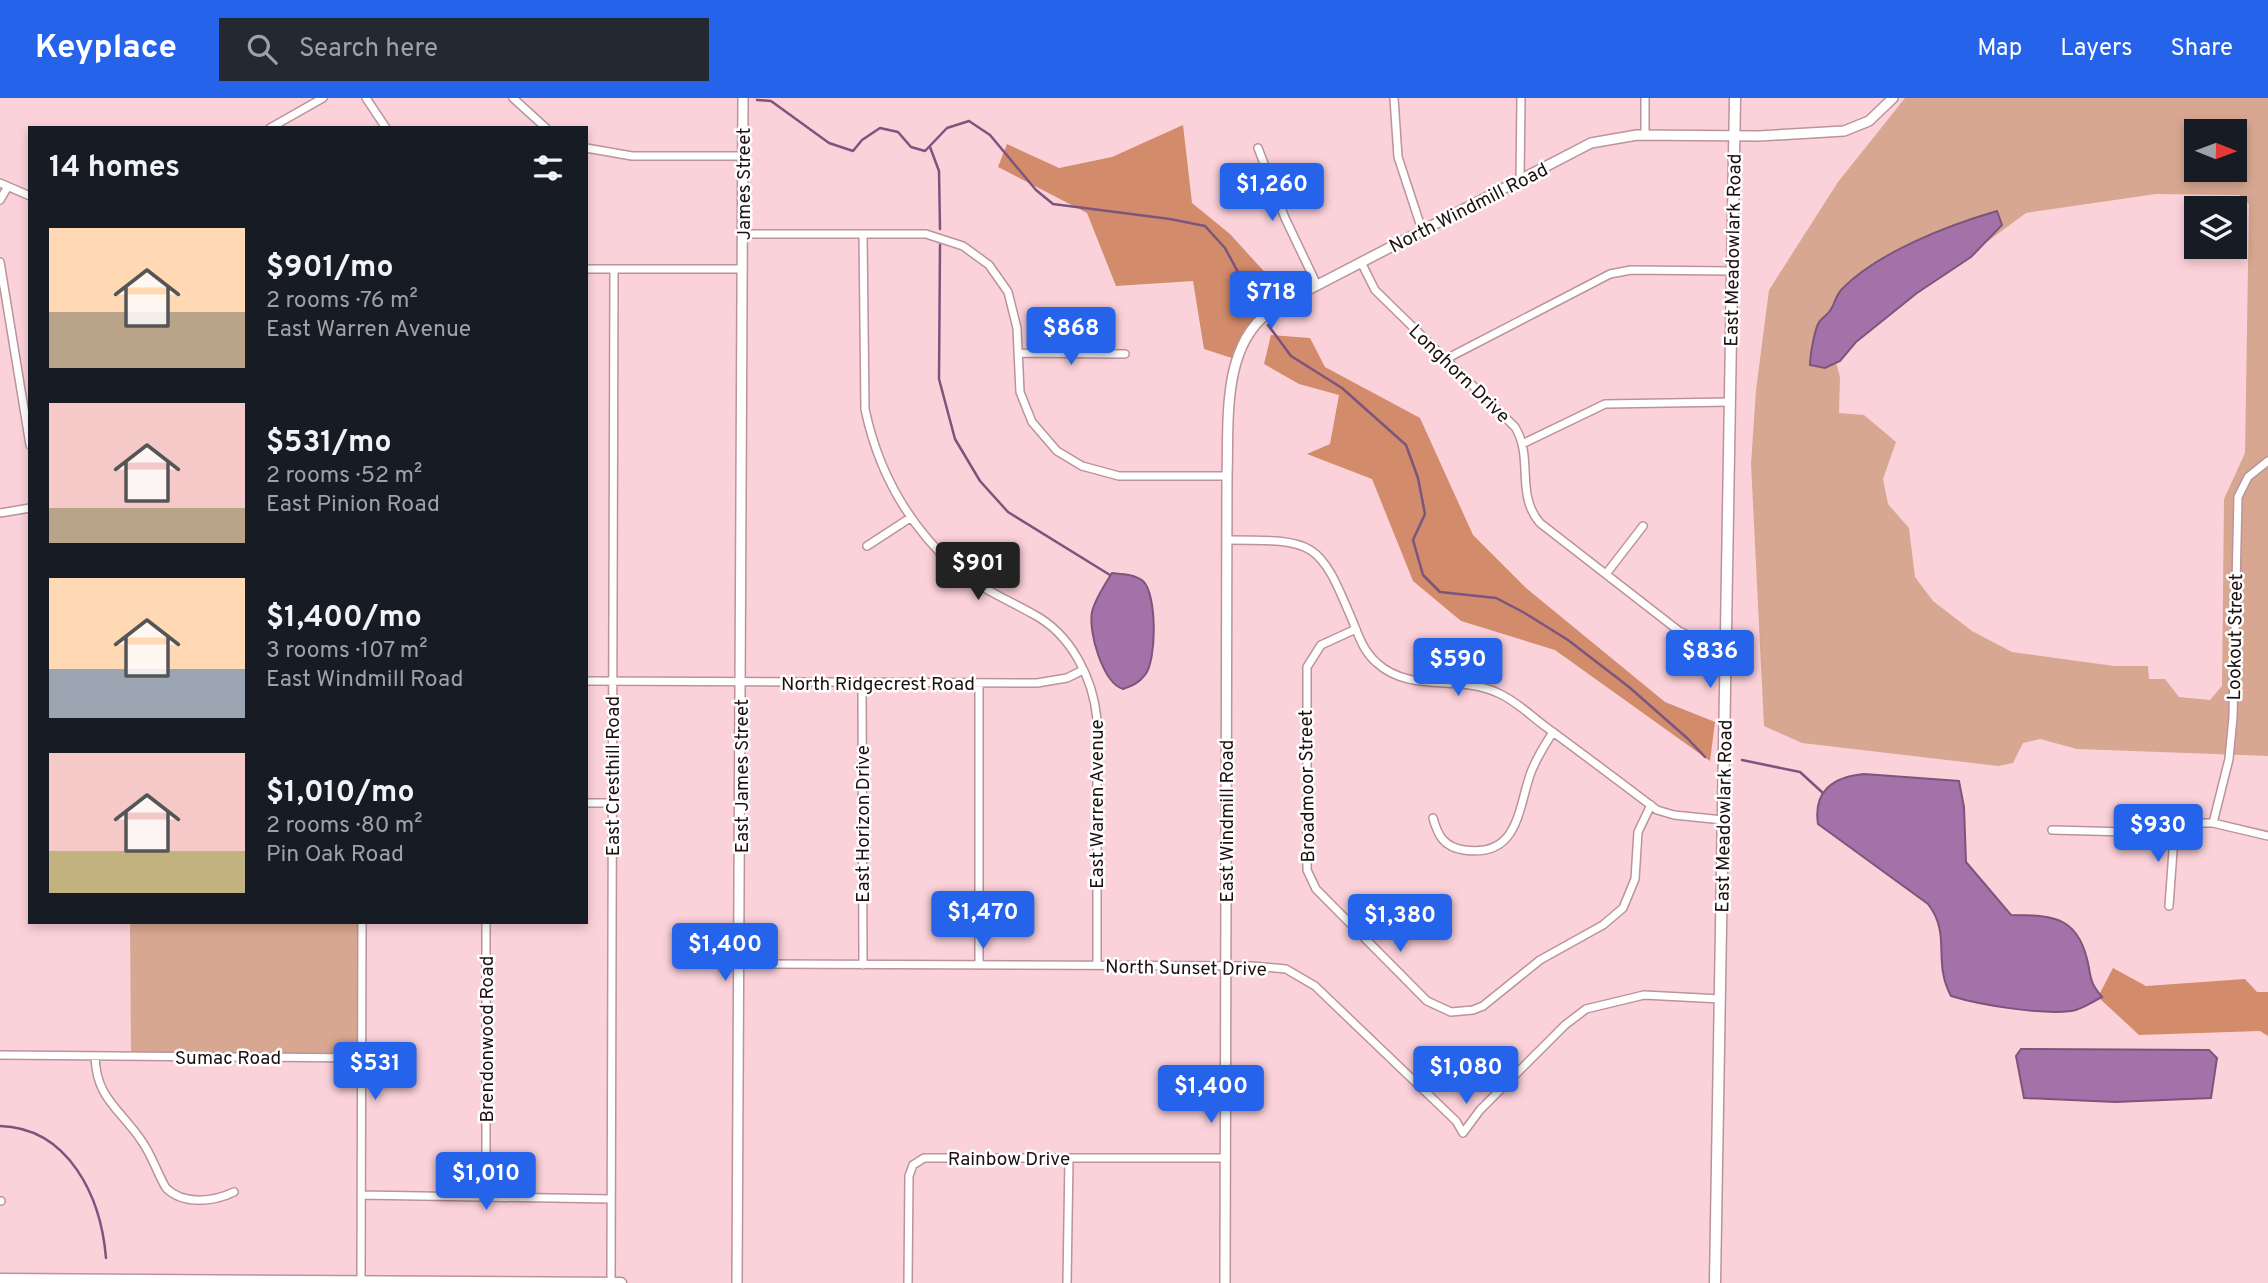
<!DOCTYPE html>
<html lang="en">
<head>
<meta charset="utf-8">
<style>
	body { margin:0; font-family:Overpass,sans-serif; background:#242831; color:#f1f3f6; height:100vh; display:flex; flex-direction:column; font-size:26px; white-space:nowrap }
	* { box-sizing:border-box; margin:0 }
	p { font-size:23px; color:#9ea1a6 }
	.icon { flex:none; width:38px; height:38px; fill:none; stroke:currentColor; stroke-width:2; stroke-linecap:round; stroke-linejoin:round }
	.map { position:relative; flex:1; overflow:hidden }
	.drawer { position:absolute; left:28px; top:28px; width:560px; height:798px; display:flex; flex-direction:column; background:#171b24; border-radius:0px; box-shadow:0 4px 10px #0003 }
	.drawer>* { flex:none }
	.needle { width:46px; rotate:91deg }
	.buttons { position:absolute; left:2184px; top:21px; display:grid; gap:14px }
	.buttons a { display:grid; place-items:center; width:63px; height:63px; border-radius:0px; background:#171b24; box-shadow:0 4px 10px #0003; font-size:35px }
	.price { position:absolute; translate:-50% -60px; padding:0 16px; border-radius:7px; background:#2563eb; color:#fff; font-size:23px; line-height:46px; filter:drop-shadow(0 2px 4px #0008) }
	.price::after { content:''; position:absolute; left:50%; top:42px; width:21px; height:16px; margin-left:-10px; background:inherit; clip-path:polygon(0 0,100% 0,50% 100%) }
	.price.selected { background:#222; color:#fff }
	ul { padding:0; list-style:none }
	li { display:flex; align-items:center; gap:21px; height:175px; padding:0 21px }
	li span { display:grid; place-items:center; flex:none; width:196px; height:140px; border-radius:0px; color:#555 }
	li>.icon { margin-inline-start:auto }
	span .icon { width:84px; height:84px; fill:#fffc; stroke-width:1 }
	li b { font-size:30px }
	h2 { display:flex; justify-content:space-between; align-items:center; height:84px; padding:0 21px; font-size:30px }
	header { display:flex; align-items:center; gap:42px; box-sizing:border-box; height:98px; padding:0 35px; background:#2563eb; color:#fff }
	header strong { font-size:33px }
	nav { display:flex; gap:38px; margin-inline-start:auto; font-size:24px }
	.search { width:490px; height:63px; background:#242831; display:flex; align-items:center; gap:18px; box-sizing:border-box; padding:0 24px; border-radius:0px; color:#9ea1a6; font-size:26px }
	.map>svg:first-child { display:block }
	.green { fill:#d8a791; fill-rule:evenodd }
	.forest { fill:#d28b6b }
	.water { fill:#a472a9; stroke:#7c557c; stroke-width:2 }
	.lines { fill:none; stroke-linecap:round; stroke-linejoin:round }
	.stream { stroke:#7c557c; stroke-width:2.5 }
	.minor-casing { stroke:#bb939b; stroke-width:10 }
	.tertiary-casing { stroke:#bb939b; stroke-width:12 }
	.secondary-casing { stroke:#bb939b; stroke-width:13 }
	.minor { stroke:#fff; stroke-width:7 }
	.tertiary { stroke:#fff; stroke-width:9 }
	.secondary { stroke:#fff; stroke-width:10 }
	.labels { text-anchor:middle; stroke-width:5; stroke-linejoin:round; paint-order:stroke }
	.street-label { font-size:19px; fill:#1e1013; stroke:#fff }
</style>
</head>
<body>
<header>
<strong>Keyplace</strong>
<div class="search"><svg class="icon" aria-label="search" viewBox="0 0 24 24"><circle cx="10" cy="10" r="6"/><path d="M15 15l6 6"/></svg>Search here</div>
<nav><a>Map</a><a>Layers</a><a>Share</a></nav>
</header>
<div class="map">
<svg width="2268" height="1185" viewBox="0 0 2268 1185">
	<rect width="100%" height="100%" fill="#fcd2da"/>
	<path class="green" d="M1905 0H2268V658L2077 651 2040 641 2023 645 2013 665 1998 668 1802 645 1764 628 1751 366 1756 292 1769 192 1838 84ZM2196 33H2235V72H2196ZM2156 96 2239 97 2249 106 2245 355 2224 401 2222 588 2210 602 2179 599 2165 581H2149L2148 568H2114L2012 554 1972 533 1933 503 1915 479 1909 430 1888 406 1883 381 1896 344 1864 317 1839 315 1840 279 1836 264 1874 227 2026 115Z
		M130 824H362L361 960 131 958Z"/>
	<path class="forest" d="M1183 27 1192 105 1230 136 1290 202 1261 222 1238 262 1204 251 1193 183 1116 188 1087 115 998 69 1007 46 1059 70 1112 59Z
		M1271 237 1310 240 1325 269 1420 320 1473 437 1526 490 1665 604 1715 624 1710 663 1555 552 1461 523 1413 483 1372 381 1307 356 1330 346 1339 297 1299 286 1264 266Z
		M2113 870 2146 888 2245 881 2257 894H2268V938L2260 933 2139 937 2098 899Z"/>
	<path class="water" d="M1997 113 2002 127 1971 159 1917 195 1856 244 1840 263 1825 270 1810 267C1810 258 1814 235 1818 226 1820 221 1826 218 1829 214 1835 207 1835 198 1842 191 1878 154 1949 127 1997 113Z
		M1112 475C1122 476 1134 476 1143 483 1157 496 1157 562 1145 577 1139 585 1132 588 1123 591 1103 585 1088 534 1092 514 1095 501 1105 486 1112 475Z
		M1864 676 1959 683 1964 709 1966 764 2011 817C2057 817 2080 820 2089 870 2091 884 2093 888 2102 899 2092 904 2081 912 2071 913 2042 917 1980 907 1951 898 1932 863 1952 837 1928 806L1818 726C1813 693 1833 679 1864 676Z
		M2021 951 2209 952 2217 960 2211 1000 2115 1004 2024 1000 2016 958Z"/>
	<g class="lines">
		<path class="stream" d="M757 2 771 3 829 45 853 53 862 42 880 30 898 34 911 49 925 53 947 30 969 23 990 37 1036 92 1053 106 1170 121 1205 128 1225 150 1259 213
			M930 49 939 73 940 131
			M940 147 939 281 955 341 980 383 1008 414 1110 477
			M1268 227 1291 258 1342 290 1406 347 1418 380 1425 416 1413 442 1423 477 1440 494 1496 500 1523 514 1568 542 1629 589 1687 640 1705 659
			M1742 662 1800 674 1823 695
			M0 1028C69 1030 101 1099 106 1160"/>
		<defs>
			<path id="minor" d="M366 0 386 30
				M513 0 546 30
				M1394 0 1398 59 1422 132
				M270 30 323 0
				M1645 37V0
				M586 50 632 58H744
				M1258 50 1285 120 1317 187
				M1520 82 1521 0
				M0 85 30 98
				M0 102 7 90
				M743 136H926L963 148 989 167 1008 194 1017 230 1020 294 1032 324 1057 353 1082 368 1119 378H1227
				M863 136 865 311C878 373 908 427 956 470 979 490 1006 501 1033 516 1071 536 1093 580 1097 621V867
				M0 164 30 347
				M1361 164 1375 192 1515 329C1534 360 1515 396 1540 425L1679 533 1695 540 1726 541
				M586 171H743
				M1018 255 1125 256
				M1446 261 1610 176 1631 172 1732 173
				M1522 346 1605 306 1730 304
				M0 415 30 410
				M1227 442C1316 442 1319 442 1353 524 1359 539 1364 554 1377 565 1411 596 1459 576 1498 595 1515 602 1531 618 1546 629 1583 656 1620 684 1657 712L1674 717 1723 722
				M867 448 910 420
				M1606 476 1643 428
				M1356 531 1321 547 1307 569V772L1316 791 1427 903 1451 914 1473 912 1483 908 1540 862 1603 827 1623 810 1635 781 1638 734 1651 707
				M586 583 1037 585 1067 580 1083 572
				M862 585 863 867
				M586 705H612
				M1433 720C1438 738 1444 749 1464 752 1518 760 1518 712 1530 677 1535 662 1544 648 1553 634
				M2213 725 2229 661 2233 619 2238 399 2248 379 2268 363
				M2052 732 2128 734 2175 725H2213L2268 738
				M2169 808 2175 725
				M740 866 1252 868 1286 871 1315 888 1456 1023 1463 1035 1480 1012 1565 927 1586 911 1644 897 1721 901
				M979 867V585
				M0 957 361 960
				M95 958C96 1000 119 1010 141 1042 152 1057 157 1075 166 1090 183 1107 213 1104 234 1094
				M361 1097 611 1101
				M486 1100V824
				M0 1103H1
				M361 1184 362 824
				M611 1185 614 171
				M908 1185 909 1078 913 1067 924 1060H1226
				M1067 1185 1069 1060"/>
			<path id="tertiary" d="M737 1185 743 0
				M1225 1185 1227 378C1229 327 1221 250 1268 215 1280 207 1294 200 1306 193L1591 45 1637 37 1759 38 1844 33 1869 23 1893 0"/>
			<path id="secondary" d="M0 1181 621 1185
				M1715 1185 1735 0"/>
		</defs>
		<use href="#minor" class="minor-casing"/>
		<use href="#tertiary" class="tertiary-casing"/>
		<use href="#secondary" class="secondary-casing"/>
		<use href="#minor" class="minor"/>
		<use href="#tertiary" class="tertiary"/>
		<use href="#secondary" class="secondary"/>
	</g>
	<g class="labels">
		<g class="street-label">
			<text transform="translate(743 86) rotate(-90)" y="7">James Street</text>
			<text transform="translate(1468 109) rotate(-27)" y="7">North Windmill Road</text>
			<text transform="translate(1732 152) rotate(-89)" y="7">East Meadowlark Road</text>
			<text transform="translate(1460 275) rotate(44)" y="7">Longhorn Drive</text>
			<text transform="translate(2234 539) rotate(-89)" y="7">Lookout Street</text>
			<text x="878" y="592">North Ridgecrest Road</text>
			<text transform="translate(612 678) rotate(-90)" y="7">East Cresthill Road</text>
			<text transform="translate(741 678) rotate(-90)" y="7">East James Street</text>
			<text transform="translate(1306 688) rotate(-91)" y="7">Broadmoor Street</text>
			<text transform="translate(1096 706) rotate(-90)" y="7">East Warren Avenue</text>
			<text transform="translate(1723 718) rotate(-89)" y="7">East Meadowlark Road</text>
			<text transform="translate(1226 723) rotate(-90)" y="7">East Windmill Road</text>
			<text transform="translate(862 726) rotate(-90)" y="7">East Horizon Drive</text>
			<text transform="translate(1186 869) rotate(1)" y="7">North Sunset Drive</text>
			<text transform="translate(486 941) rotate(-90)" y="7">Brendonwood Road</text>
			<text x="228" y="966">Sumac Road</text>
			<text x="1009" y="1067">Rainbow Drive</text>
		</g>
	</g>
</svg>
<div class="buttons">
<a><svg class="needle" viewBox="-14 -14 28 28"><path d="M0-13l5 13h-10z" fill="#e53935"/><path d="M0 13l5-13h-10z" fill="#9ea1a6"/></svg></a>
<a><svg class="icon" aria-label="layers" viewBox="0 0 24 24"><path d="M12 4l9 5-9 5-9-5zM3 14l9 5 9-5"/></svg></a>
</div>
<b class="price" style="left:1272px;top:125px">$1,260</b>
<b class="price" style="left:1271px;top:233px">$718</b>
<b class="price" style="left:1071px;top:269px">$868</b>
<b class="price selected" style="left:978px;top:504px">$901</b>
<b class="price" style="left:1710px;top:592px">$836</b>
<b class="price" style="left:1458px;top:600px">$590</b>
<b class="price" style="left:2158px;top:766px">$930</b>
<b class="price" style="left:983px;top:853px">$1,470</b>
<b class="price" style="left:1400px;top:856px">$1,380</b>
<b class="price" style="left:725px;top:885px">$1,400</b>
<b class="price" style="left:375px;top:1004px">$531</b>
<b class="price" style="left:1466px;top:1008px">$1,080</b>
<b class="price" style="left:1211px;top:1027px">$1,400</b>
<b class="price" style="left:486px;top:1114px">$1,010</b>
<section class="drawer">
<h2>14 homes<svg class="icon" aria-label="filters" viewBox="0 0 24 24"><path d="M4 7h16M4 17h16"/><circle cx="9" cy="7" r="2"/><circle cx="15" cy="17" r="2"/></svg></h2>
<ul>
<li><span style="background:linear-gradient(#ffd9b3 60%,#b9a48a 0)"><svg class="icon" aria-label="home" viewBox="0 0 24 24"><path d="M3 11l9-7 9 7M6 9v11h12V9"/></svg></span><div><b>$901/mo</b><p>2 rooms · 76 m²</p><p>East Warren Avenue</p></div></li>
<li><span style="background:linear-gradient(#f6c9c9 75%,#b9a48a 0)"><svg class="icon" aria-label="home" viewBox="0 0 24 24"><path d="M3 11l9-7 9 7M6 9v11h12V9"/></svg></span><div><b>$531/mo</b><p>2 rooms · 52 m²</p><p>East Pinion Road</p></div></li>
<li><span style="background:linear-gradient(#ffd9b3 65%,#9aa5b1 0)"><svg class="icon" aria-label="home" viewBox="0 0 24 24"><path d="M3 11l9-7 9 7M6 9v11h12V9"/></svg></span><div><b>$1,400/mo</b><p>3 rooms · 107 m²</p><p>East Windmill Road</p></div></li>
<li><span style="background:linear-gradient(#f6c9c9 70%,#c2b280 0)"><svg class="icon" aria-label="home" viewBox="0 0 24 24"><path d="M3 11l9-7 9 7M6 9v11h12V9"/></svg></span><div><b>$1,010/mo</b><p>2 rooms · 80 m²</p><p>Pin Oak Road</p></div></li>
</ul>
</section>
</div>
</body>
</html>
